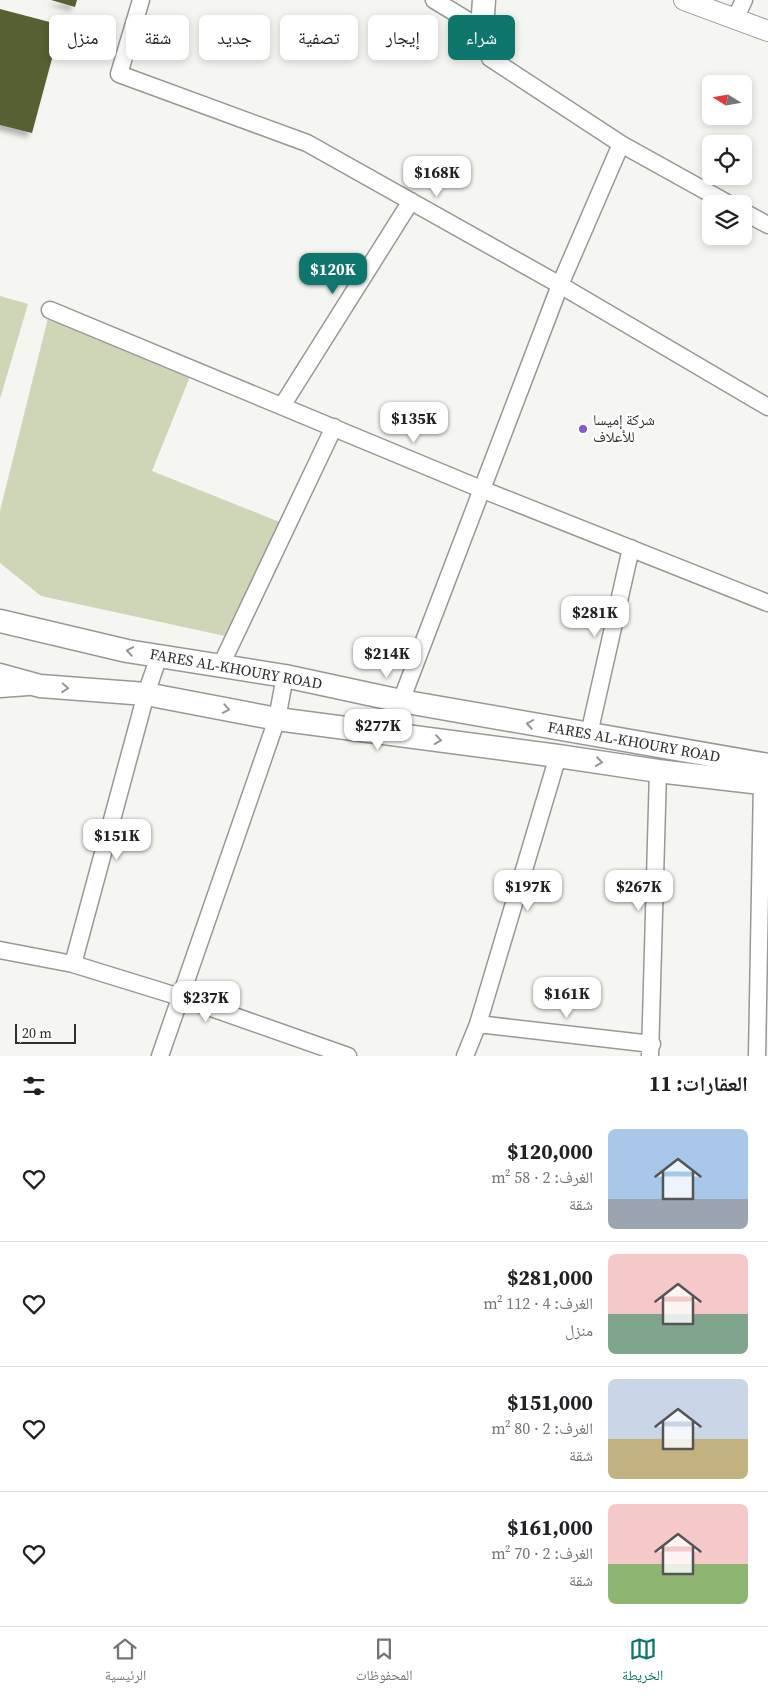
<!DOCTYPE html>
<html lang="ar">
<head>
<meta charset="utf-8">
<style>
	body { margin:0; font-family:"Source Serif 4","Noto Naskh Arabic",serif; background:#f6f6f6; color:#202124; direction:rtl; height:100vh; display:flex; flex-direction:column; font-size:19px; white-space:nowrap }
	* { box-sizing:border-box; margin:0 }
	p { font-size:16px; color:#757577 }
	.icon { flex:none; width:28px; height:28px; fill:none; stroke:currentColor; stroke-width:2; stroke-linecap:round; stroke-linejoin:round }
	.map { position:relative; height:1056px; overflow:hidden; direction:ltr }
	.sheet { display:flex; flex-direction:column; background:#fff; flex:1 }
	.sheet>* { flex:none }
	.guide { position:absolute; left:15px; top:15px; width:500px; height:45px; direction:rtl; display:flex; gap:10px }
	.needle { width:32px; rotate:281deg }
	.controls { position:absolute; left:702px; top:75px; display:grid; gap:10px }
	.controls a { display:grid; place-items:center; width:50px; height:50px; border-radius:8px; background:#fff; box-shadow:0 2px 8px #0003; font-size:25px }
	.scale { position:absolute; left:15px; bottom:12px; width:61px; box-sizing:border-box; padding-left:5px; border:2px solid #2f302e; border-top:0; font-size:14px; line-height:18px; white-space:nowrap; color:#2f302e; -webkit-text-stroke:4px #fff; paint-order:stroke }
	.price { position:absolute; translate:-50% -42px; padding:0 11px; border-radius:10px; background:#fff; color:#222; font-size:16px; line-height:32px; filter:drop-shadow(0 1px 2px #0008) }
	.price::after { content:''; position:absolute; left:50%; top:30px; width:15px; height:11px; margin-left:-8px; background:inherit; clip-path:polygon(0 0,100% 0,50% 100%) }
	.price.current { background:#0f766e; color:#fff }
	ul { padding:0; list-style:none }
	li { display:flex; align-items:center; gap:15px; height:125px; padding:0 20px }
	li+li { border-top:1px solid #e0e0e0 }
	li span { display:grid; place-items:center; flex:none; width:140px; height:100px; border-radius:8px; color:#555 }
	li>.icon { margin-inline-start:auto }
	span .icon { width:60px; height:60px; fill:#fffc; stroke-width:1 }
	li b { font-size:21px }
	h2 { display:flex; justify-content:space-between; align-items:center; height:60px; padding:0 20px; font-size:21px }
	.chip { padding:0 18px; border-radius:8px; background:#fff; box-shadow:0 2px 8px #0003; font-size:18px; line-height:45px }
	.chip.current { background:#0f766e; color:#fff }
	.menu { display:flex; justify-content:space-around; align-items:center; height:70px; border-top:1px solid #e0e0e0; background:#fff; font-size:14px; color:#757577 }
	.menu a { display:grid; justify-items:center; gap:2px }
	.menu .current { color:#0f766e }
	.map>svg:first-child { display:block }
	.green { fill:#ced6b7 }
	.building { fill:#576133; filter:url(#shadow) }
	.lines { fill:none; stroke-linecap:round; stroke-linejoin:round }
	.minor-casing { stroke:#989995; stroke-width:19 }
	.tertiary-casing { stroke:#989995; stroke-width:22 }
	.secondary-casing { stroke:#989995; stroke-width:25 }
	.minor { stroke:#fff; stroke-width:16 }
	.tertiary { stroke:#fff; stroke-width:20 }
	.secondary { stroke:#fff; stroke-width:22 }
	.oneway { stroke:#979896 }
	.poi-dot { fill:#8857d0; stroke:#fff; stroke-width:2 }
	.labels { text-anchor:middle; stroke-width:5; stroke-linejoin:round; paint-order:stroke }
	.poi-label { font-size:15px; fill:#2f302e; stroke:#fff; text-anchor:start }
	.street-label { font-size:15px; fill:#2f302e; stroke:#fff }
</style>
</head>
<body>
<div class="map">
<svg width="768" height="1056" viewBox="0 0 768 1056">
	<defs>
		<filter id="shadow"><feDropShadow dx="-4.5" dy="4.5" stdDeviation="2.5" flood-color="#0004"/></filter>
	</defs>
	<rect width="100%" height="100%" fill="#f5f6f1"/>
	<path class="green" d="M0 296 28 304 0 399Z
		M50 310 193 369 152 471 287 525 234 638 41 596 0 563V511Z"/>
	<path class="building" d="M51 0H77L75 7Z
		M0 9 61 25 32 133 0 125Z"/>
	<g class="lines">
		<defs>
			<path id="minor" d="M141 0 119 74 307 143 560 285 768 407
				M434 0 482 29 490 58 621 144 729 204
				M735 19 744 0
				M744 212 768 225
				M50 310 481 489 768 603
				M282 406 411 201
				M221 665 334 427
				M0 689 28 687
				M401 701 560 285 621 144
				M589 734 631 548
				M0 950 73 964 146 694 159 656
				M73 964 180 997 348 1056
				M478 1024 652 1044
				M160 1056 277 719 285 676
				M465 1056 478 1024 558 756
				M650 1056 658 771
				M757 1056 762 782"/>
			<path id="tertiary" d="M684 0 768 31"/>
			<path id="secondary" d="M482 29 484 0
				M0 621 127 651 285 676 401 701 768 765
				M0 675 40 686 146 694 277 719 558 756 658 771 768 784"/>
		</defs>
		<use href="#minor" class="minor-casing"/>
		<use href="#tertiary" class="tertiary-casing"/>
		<use href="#secondary" class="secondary-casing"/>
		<use href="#minor" class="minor"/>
		<use href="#tertiary" class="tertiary"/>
		<use href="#secondary" class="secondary"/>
	</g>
	<defs><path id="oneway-chevron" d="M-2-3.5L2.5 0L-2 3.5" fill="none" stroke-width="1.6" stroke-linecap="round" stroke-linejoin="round" transform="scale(1.25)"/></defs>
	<g class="oneway">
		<use href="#oneway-chevron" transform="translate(130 651) rotate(-170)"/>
		<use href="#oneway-chevron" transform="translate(65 688) rotate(4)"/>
		<use href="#oneway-chevron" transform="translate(226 709) rotate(11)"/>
		<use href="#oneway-chevron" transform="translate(530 724) rotate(-170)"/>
		<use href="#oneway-chevron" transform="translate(438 740) rotate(8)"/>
		<use href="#oneway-chevron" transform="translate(599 762) rotate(8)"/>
	</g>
	<circle class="poi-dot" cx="583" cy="429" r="5"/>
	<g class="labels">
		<g class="poi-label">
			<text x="593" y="425">شركة إميسا<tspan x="593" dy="17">للأعلاف</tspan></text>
		</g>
		<g class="street-label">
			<text transform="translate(236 669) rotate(10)" y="5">FARES AL-KHOURY ROAD</text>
			<text transform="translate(634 742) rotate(10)" y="5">FARES AL-KHOURY ROAD</text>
		</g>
	</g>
</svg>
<div class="controls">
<a><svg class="needle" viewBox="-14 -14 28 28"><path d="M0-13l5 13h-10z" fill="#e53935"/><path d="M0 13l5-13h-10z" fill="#757577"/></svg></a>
<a><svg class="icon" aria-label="locate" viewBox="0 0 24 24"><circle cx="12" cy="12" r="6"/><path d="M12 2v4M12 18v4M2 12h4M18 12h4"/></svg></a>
<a><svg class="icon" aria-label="layers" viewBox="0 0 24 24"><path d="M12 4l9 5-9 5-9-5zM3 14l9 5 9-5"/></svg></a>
</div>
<div class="scale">20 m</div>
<b class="price" style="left:437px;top:198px">$168K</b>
<b class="price current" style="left:333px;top:295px">$120K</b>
<b class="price" style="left:414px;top:444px">$135K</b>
<b class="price" style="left:595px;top:638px">$281K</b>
<b class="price" style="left:387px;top:679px">$214K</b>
<b class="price" style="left:378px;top:751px">$277K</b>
<b class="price" style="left:117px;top:861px">$151K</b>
<b class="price" style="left:528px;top:912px">$197K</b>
<b class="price" style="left:639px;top:912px">$267K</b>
<b class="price" style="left:567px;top:1019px">$161K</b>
<b class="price" style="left:206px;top:1023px">$237K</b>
<div class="guide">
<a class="chip current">شراء</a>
<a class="chip">إيجار</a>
<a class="chip">تصفية</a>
<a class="chip">جديد</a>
<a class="chip">شقة</a>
<a class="chip">منزل</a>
</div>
</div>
<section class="sheet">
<h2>العقارات: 11<svg class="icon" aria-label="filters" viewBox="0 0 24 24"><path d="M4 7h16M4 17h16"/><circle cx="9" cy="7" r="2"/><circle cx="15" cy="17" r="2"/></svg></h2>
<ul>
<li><span style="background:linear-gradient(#a9c7e8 70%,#9aa5b1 0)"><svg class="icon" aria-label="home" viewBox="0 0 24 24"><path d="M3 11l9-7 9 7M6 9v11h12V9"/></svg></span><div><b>$120,000</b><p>الغرف: 2 · 58 m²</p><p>شقة</p></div><svg class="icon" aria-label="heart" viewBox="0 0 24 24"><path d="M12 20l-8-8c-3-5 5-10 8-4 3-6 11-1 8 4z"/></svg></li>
<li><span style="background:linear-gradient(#f6c9c9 60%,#7fa58c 0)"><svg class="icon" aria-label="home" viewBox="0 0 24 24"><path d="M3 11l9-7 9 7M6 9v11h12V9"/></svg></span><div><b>$281,000</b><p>الغرف: 4 · 112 m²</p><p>منزل</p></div><svg class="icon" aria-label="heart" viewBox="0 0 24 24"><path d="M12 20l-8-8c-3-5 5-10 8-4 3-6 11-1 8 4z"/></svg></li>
<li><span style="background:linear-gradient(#c9d6e8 60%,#c2b280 0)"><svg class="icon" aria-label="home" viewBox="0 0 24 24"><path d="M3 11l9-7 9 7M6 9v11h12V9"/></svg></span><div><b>$151,000</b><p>الغرف: 2 · 80 m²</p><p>شقة</p></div><svg class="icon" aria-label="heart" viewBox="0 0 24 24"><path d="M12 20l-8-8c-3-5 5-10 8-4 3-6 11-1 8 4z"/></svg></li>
<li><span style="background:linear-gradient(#f6c9c9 60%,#8fb573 0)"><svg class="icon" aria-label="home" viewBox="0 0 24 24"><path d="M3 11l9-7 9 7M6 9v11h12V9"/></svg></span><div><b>$161,000</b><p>الغرف: 2 · 70 m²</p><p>شقة</p></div><svg class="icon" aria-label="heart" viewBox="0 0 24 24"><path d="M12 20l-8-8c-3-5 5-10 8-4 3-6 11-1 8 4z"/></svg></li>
</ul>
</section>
<nav class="menu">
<a class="current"><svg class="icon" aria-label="map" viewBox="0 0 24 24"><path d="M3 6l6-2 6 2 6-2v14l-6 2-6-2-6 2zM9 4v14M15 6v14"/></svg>الخريطة</a>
<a><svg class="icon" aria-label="saved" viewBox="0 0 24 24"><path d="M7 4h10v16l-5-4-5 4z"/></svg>المحفوظات</a>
<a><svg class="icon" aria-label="home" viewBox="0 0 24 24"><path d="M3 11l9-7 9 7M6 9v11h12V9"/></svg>الرئيسية</a>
</nav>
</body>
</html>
